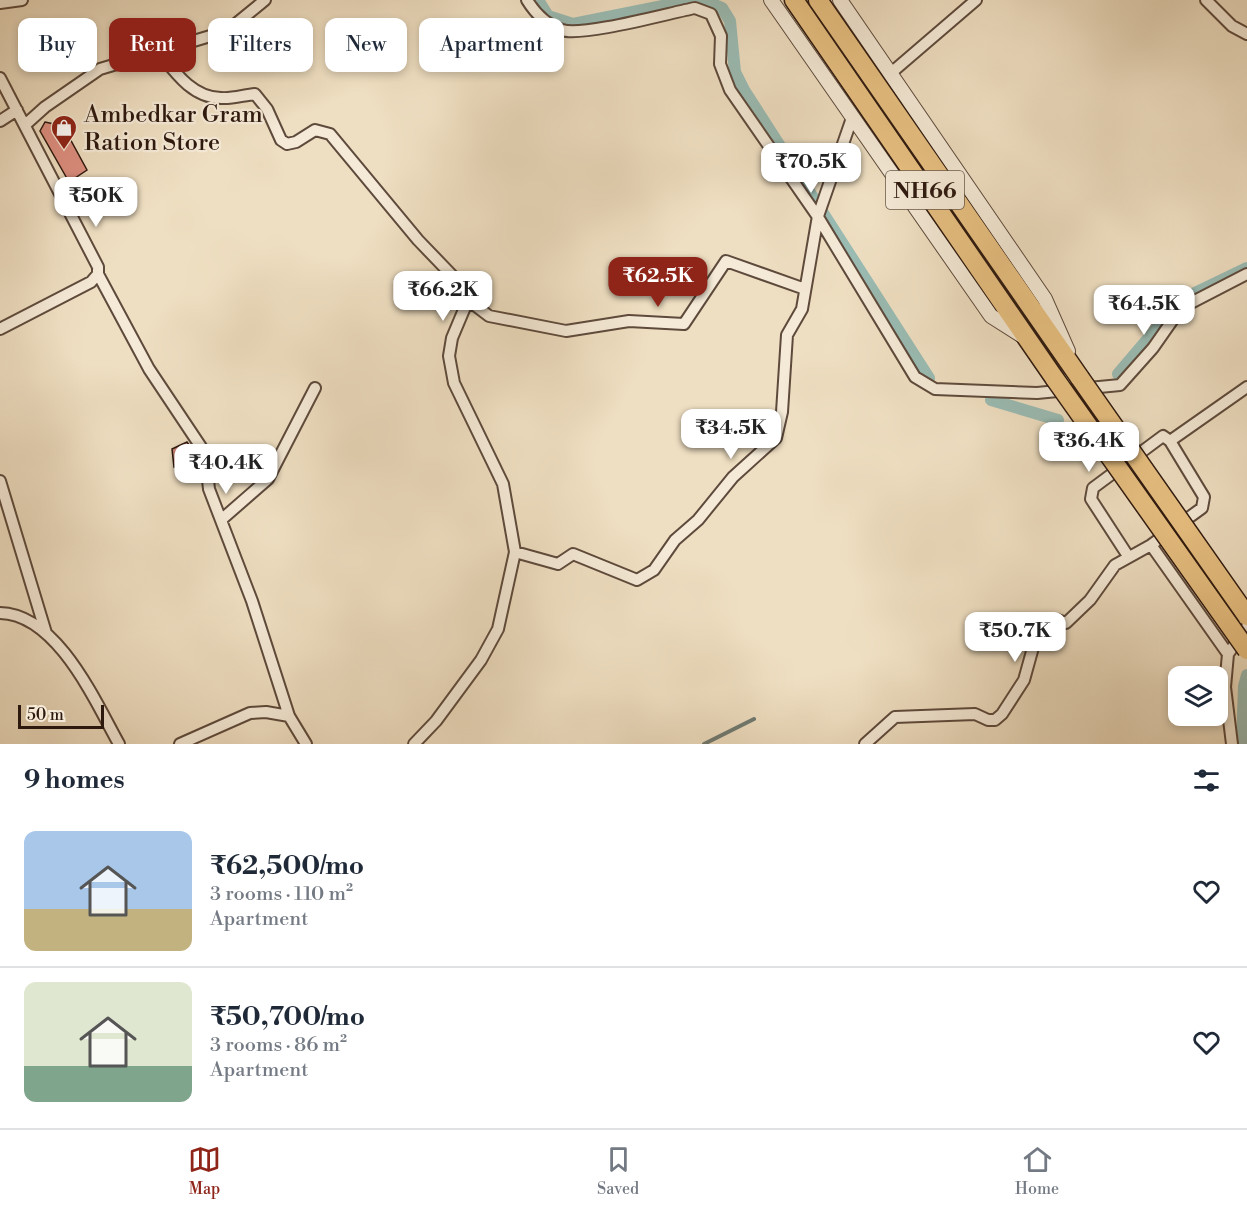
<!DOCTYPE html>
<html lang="en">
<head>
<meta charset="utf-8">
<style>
	body { margin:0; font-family:"Libre Bodoni",serif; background:#f6f6f7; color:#1f2937; height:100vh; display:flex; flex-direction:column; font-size:22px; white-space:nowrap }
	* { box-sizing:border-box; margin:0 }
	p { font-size:20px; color:#747a83 }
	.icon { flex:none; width:33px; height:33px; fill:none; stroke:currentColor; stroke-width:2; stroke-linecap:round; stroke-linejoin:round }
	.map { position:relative; height:744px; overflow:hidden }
	.sheet { display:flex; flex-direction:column; background:#fff; flex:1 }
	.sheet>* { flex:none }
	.banner { position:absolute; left:18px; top:18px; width:600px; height:54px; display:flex; gap:12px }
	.controls { position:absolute; left:1168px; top:666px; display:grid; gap:12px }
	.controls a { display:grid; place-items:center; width:60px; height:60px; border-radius:12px; background:#fff; box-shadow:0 3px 9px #0003; font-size:30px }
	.scale { position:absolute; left:18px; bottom:15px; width:86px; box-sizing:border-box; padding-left:6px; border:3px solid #2e190f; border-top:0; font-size:16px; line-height:21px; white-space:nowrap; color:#2e190f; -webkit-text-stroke:4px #f5ead7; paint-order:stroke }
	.price { position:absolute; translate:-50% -51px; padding:0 14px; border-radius:12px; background:#fff; color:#222; font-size:20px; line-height:39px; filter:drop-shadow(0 2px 3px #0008) }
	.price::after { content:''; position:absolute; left:50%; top:36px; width:18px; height:14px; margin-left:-9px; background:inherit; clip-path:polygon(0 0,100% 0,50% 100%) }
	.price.current { background:#8f2418; color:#fff }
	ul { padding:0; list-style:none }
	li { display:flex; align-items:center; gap:18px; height:150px; padding:0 24px }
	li+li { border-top:2px solid #e0e1e3 }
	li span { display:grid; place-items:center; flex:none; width:168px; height:120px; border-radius:12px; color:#555 }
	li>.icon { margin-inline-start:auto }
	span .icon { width:72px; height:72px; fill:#fffc; stroke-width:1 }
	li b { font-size:26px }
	h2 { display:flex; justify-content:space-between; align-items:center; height:72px; padding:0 24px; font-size:26px }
	.chip { padding:0 21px; border-radius:12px; background:#fff; box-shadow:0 3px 9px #0003; font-size:21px; line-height:54px }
	.chip.current { background:#8f2418; color:#fff }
	.dock { display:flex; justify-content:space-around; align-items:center; height:84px; border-top:2px solid #e0e1e3; background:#fff; font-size:16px; color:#747a83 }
	.dock a { display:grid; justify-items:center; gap:3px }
	.dock .current { color:#8f2418 }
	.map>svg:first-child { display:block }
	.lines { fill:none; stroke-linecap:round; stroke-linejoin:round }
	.stream { stroke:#6f7b72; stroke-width:4 }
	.canal { stroke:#9abcb4; stroke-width:12 }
	.building { fill:#de8f81; stroke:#2e190f; stroke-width:1.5 }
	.minor-casing { stroke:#5e4a3c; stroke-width:14 }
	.tertiary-casing { stroke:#5e4a3c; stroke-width:16 }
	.trunk-casing { stroke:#2e190f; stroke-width:21 }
	.minor { stroke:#f5ead7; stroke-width:10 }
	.tertiary { stroke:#f5ead7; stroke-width:14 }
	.trunk { stroke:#e8c081; stroke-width:18 }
	.trunk-bridge-casing { stroke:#2e190f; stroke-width:21; stroke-linecap:butt }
	.trunk-bridge { stroke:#e8c081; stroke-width:18 }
	.labels { text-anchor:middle; stroke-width:4.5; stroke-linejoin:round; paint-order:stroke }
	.shield { fill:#f5ead7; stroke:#6a584b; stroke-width:1.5 }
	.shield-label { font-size:22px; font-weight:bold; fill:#2e190f }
	.poi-label { font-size:24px; fill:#2e190f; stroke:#f5ead7; text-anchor:start }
</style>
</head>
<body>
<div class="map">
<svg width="1247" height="744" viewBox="0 0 1247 744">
	<rect width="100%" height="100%" fill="#efdfc2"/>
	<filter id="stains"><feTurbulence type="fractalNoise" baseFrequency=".00333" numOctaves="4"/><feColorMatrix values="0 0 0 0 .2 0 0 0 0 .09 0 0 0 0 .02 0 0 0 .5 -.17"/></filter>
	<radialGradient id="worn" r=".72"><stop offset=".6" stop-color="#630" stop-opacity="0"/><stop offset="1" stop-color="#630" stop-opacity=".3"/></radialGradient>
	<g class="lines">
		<path class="stream" d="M704 744 754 719"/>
		<path class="canal" d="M538 0 548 16 573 24 692 0
			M703 0 722 8 730 21 735 72 744 90 929 378
			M1118 374 1170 313 1193 294 1247 268
			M991 400 1058 420
			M1242 744 1244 686 1247 675"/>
	</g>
	<path class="building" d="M45 122 63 126 87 170 69 182 40 131Z
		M187 442 198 458 174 467 172 449Z"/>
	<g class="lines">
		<defs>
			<path id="minor" d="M527 0C535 13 547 25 562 30 582 37 669 13 695 8L711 14 721 36 720 64 730 90 818 217 915 377 935 389 1037 393 1120 385 1153 348 1181 308 1247 274
				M1206 0 1232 26 1247 34
				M0 3 22 0
				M158 51C174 71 192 98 221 98 232 99 244 95 255 94L267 109 281 140 287 144 296 142 315 130 330 134 418 240 468 292V300L452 338 449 356 454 383 503 484 515 552 498 629 481 660 436 721 414 744
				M891 73 976 0
				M0 78 98 267V274L91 282 0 329
				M0 121 17 110
				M25 125 45 107 100 69 227 31 265 0
				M98 274 149 369 205 453 209 489 252 601 289 716 306 744
				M468 300 489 316 566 331 629 321 684 324 726 261 805 289
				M0 481 46 633
				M221 520 268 479 315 388
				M515 552 558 564 573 554 637 580 654 570 675 540 698 520 733 477 776 438 782 412 787 335 802 309 818 216 852 118
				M1128 556 1091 499 1093 488 1163 436 1170 441
				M0 613C57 614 95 701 119 744
				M1228 654 1247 627
				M180 744 250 713 266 712 289 716
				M865 744 895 717 975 714 988 720H995L1002 714 1024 680 1034 644 1057 620 1066 623 1090 600 1115 565 1151 545
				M1232 744 1225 687 1228 654 1151 545 1202 508 1204 497 1170 441 1247 387"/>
			<path id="tertiary" d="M771 0 991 316 1024 337
				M840 0 1045 299 1068 351"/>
			<path id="trunk" d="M794 0 1055 379
				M818 0 1080 378"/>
		</defs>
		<use href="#minor" class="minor-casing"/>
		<use href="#tertiary" class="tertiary-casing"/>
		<use href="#trunk" class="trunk-casing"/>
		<use href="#minor" class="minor"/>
		<use href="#tertiary" class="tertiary"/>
		<use href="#trunk" class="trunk"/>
		<defs>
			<path id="trunk-bridge" d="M1080 378 1247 616
				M1055 379 1247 650"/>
		</defs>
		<use href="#trunk-bridge" class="trunk-bridge-casing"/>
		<use href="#trunk-bridge" class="trunk-bridge"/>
	</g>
	<defs>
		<symbol id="shop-pin" viewBox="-11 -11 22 30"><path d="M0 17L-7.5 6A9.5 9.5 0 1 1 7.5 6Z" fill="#8f2418" stroke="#f5ead7"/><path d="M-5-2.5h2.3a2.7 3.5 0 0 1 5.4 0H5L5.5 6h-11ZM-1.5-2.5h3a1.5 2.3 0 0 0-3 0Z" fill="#fff"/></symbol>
	</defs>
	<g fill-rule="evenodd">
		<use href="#shop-pin" x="49" y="113" width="30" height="40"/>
	</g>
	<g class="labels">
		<rect class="shield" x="886" y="171" width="78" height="38" rx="4.5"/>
		<g class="shield-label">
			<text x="925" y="198">NH66</text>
		</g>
		<g class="poi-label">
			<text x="84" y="122">Ambedkar Gram<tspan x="84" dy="28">Ration Store</tspan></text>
		</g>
	</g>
	<rect width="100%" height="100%" filter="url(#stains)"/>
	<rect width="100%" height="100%" fill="url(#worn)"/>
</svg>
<div class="controls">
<a><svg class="icon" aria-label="layers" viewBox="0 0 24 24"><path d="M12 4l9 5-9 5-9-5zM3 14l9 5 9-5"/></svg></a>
</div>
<div class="scale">50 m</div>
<b class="price" style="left:811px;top:194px">₹70.5K</b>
<b class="price" style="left:96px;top:228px">₹50K</b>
<b class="price current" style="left:658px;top:308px">₹62.5K</b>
<b class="price" style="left:443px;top:322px">₹66.2K</b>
<b class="price" style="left:1144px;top:336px">₹64.5K</b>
<b class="price" style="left:731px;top:460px">₹34.5K</b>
<b class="price" style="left:1089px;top:473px">₹36.4K</b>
<b class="price" style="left:226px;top:495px">₹40.4K</b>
<b class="price" style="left:1015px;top:663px">₹50.7K</b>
<div class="banner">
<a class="chip">Buy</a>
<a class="chip current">Rent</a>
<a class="chip">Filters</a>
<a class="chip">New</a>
<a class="chip">Apartment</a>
</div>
</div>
<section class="sheet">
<h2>9 homes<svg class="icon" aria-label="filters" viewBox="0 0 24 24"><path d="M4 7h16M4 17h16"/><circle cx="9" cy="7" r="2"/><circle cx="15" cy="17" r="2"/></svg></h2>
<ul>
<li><span style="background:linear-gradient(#a9c7e8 65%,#c2b280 0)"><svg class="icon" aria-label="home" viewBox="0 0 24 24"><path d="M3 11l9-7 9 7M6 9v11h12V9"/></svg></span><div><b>₹62,500/mo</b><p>3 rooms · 110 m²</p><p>Apartment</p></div><svg class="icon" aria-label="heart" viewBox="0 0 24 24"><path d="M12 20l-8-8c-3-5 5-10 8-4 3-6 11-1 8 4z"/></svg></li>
<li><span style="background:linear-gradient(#dfe7d0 70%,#7fa58c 0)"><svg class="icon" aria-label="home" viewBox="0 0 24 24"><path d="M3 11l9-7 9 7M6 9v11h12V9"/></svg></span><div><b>₹50,700/mo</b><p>3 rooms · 86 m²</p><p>Apartment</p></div><svg class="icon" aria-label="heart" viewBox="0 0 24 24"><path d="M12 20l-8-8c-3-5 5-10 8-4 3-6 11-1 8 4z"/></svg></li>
</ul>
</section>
<nav class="dock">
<a class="current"><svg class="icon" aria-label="map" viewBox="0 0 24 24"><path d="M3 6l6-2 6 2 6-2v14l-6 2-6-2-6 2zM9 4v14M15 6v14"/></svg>Map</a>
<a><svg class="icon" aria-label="saved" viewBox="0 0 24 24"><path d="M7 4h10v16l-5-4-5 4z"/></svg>Saved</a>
<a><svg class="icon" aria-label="home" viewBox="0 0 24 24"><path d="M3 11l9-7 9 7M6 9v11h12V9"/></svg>Home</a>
</nav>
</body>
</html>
